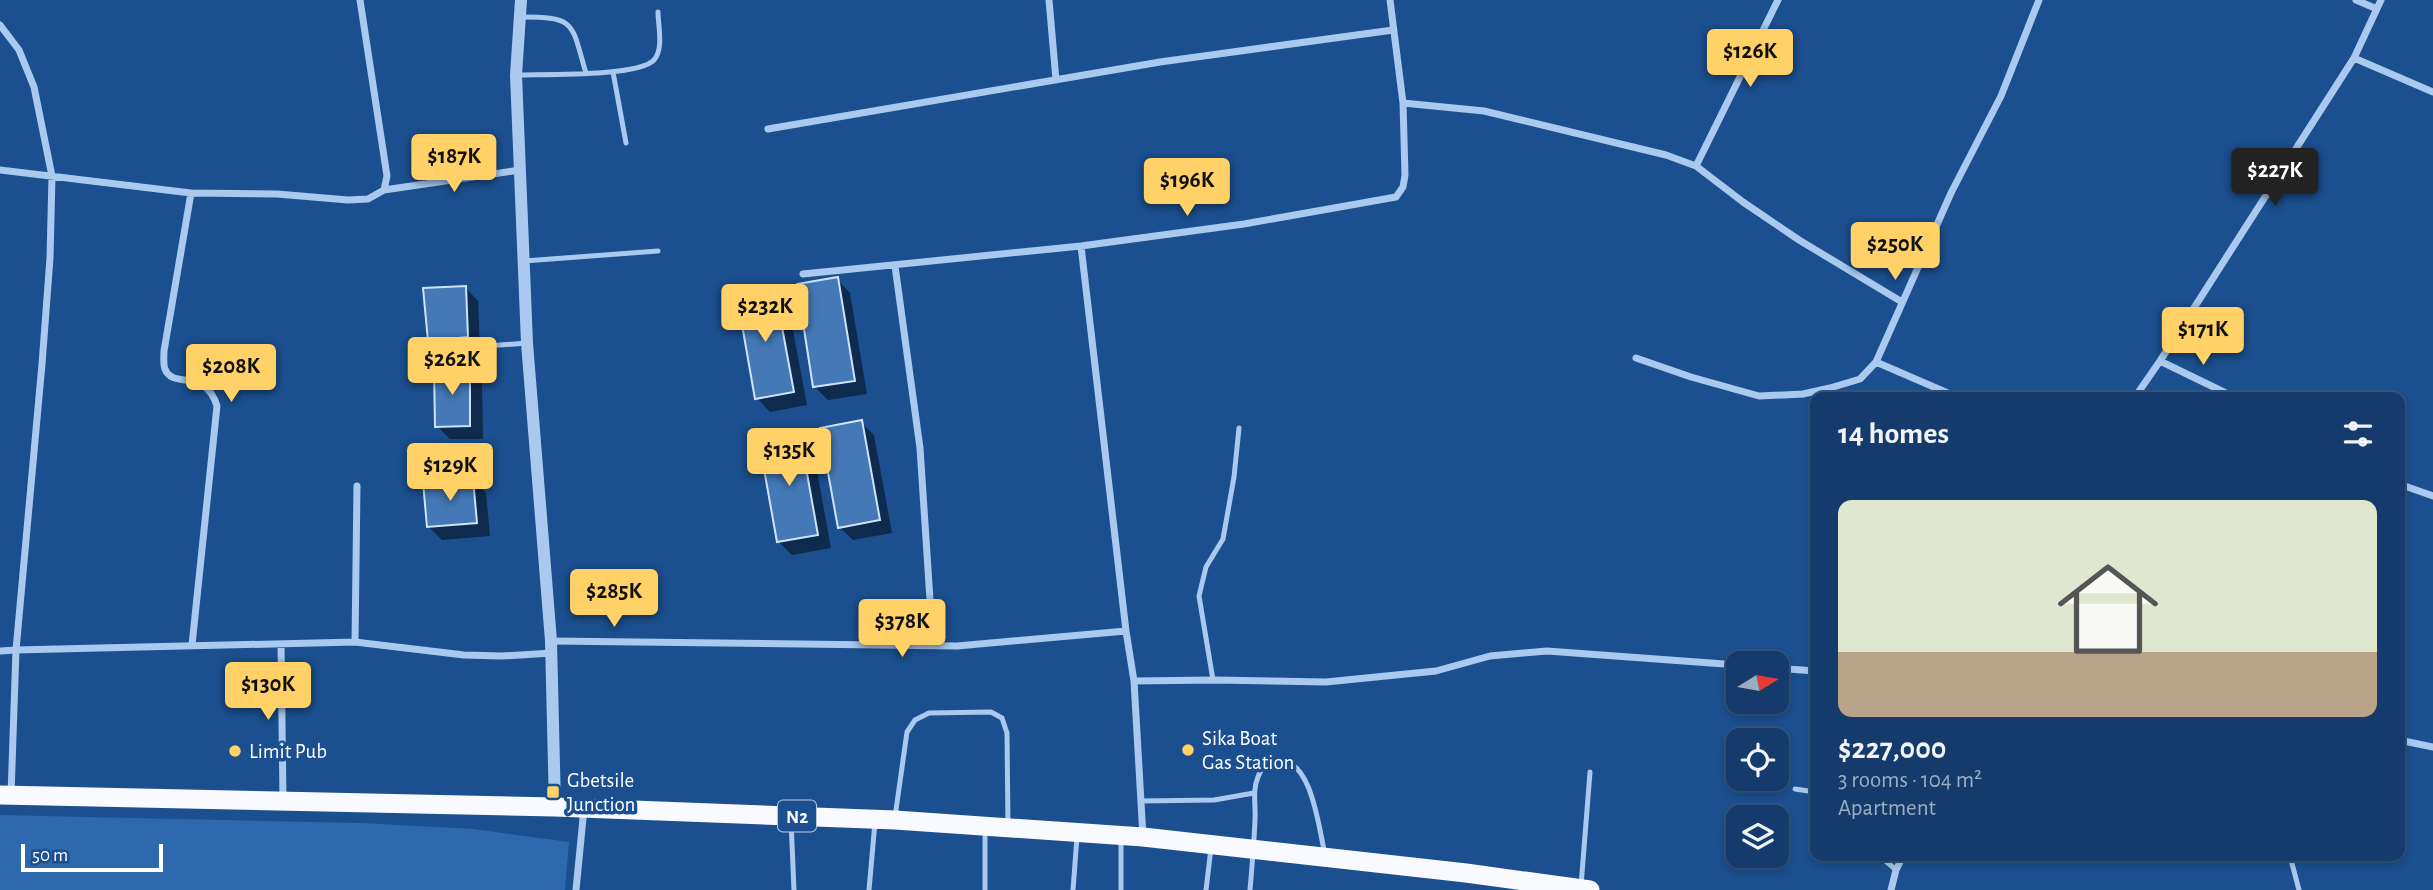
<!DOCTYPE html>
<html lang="en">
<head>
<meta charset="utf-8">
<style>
	body { margin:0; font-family:"Alegreya Sans",sans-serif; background:#214673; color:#f1f3f6; height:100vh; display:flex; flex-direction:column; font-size:26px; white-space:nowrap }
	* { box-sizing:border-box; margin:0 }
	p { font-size:23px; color:#9dadc1 }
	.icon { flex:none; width:38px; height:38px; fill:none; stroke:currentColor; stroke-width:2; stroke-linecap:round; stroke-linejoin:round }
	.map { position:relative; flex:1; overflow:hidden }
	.details { position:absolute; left:1810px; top:392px; width:595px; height:469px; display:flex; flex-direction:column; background:#143b6b; border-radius:14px; box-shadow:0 4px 10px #0003,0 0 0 2px #33557e }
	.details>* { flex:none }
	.needle { width:46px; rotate:79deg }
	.fabs { position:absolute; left:1726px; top:651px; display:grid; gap:14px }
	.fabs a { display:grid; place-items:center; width:63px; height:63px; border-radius:14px; background:#143b6b; box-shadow:0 4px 10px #0003,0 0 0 2px #33557e; font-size:35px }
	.scale { position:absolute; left:21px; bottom:18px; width:142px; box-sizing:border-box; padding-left:7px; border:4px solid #fff; border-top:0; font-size:19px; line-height:24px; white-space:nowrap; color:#fff; -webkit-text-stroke:5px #1b4f8f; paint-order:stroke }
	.price { position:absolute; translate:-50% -60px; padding:0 16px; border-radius:7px; background:#ffd166; color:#111; font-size:23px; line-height:46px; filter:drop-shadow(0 2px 4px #0008) }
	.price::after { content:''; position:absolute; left:50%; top:42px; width:21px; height:16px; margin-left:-10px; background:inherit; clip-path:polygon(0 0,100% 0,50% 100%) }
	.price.selected { background:#222; color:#fff }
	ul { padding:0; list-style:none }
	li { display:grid; align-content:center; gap:14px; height:371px; padding:0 28px }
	li span { display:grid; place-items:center; height:217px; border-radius:14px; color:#555 }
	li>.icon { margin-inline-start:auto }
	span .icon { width:126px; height:126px; fill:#fffc; stroke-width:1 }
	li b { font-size:30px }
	h2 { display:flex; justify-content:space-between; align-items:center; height:84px; padding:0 28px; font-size:30px }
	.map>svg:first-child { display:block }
	.green { fill:#2e69ad }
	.shadow { fill:#0007 }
	.building { fill:#4478b7; stroke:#cfe3fa; stroke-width:2 }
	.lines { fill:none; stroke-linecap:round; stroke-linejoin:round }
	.service { stroke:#a9c9ee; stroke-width:5 }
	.minor { stroke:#a9c9ee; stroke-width:7 }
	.tertiary { stroke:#a9c9ee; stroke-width:12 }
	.trunk { stroke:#f8faff; stroke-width:19 }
	.poi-dot { fill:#ffd166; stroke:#1b4f8f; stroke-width:2.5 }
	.labels { text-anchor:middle; stroke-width:7; stroke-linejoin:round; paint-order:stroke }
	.shield { fill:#1b4f8f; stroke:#bbcadd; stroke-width:2 }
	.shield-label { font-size:19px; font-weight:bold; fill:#fff }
	.poi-label { font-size:21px; fill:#fff; stroke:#1b4f8f; text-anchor:start }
</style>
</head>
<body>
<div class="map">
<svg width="2433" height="890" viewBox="0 0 2433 890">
	<rect width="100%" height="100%" fill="#1b4f8f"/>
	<path class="green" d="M0 815 360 823 474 829 569 842 565 890H0Z"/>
	<path class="shadow" d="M837 279 850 293 867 394 828 400 815 387Z
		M465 287 478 301 480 350 443 354 429 340Z
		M775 290 788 304 807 405 770 412 757 398Z
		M469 370 482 384 483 439H450L437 426Z
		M861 422 874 435 892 533 853 540 839 527Z
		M800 436 813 449 831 548 792 555 778 541Z
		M472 479 486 493 490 536 442 540 429 527Z"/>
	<path class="building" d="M838 277 855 381 813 387 797 284Z
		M466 286 468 337 428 341 423 288Z
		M775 289 794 392 755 399 737 296Z
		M470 368V426L435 427 434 369Z
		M862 420 880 520 838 528 820 428Z
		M800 434 818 535 777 542 759 441Z
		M473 478 477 523 427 527 423 482Z"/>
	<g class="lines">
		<path class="service" d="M522 17C577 17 571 23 586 73
			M613 72 626 143
			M516 75C542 74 638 77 654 60 664 49 658 25 658 12
			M524 261 658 251
			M421 351 527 343
			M1213 680 1199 596 1206 567 1223 539 1234 477 1239 428
			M1795 789 1815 792
			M1141 801 1214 800 1254 793
			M895 817 907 732 915 720 929 713 991 712 1002 718 1007 733 1008 825
			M791 820 794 890
			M1880 856 1896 870
			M2290 856 2299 890
			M1581 886 1590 772
			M869 890 875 822
			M985 890V830
			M1073 890 1077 837
			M1121 890V841
			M1206 890 1211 848
			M1250 890C1252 867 1254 843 1255 820 1256 805 1252 791 1258 777 1261 768 1268 762 1277 761 1312 756 1319 831 1325 854"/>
		<path class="minor" d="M1049 0 1056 80
			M2356 0 2377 9
			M0 25 19 50 34 87 52 176 50 258 42 364 16 650 0 651
			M2354 58 2433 92
			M1403 103 1484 111 1666 155 1696 166 1743 202 1799 240 1902 302
			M768 129 1160 62 1393 30
			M1696 166 1778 0
			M0 170 191 193 277 194 348 200 368 199 384 190 387 176 360 0
			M384 190 520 170
			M191 193 164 351C164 356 163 365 165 369 173 390 205 367 217 406L192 645
			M1081 246 1126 631 1134 681 1143 837
			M895 266 920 448 933 645
			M803 274 1081 246 1244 224 1396 197 1403 187 1405 175 1403 103 1390 0
			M1636 358 1691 377 1759 396 1803 394 1830 388 1860 379 1876 362 1951 193 2001 96 2039 0
			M2160 361 2234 397
			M1876 362 1957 397
			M2135 397 2160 361 2354 58 2381 0
			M2399 484 2433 496
			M551 641 957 646 1126 631
			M355 642 464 655 502 656 552 653
			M281 644 283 800
			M1776 668 1815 671
			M1134 681 1213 680 1326 682 1436 671 1490 656 1547 651 1738 665
			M2399 740 2433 747
			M11 795 16 650 355 642 357 486
			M576 890 584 808
			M1891 890 1896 870 1903 856"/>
		<path class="tertiary" d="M521 0 516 75 527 343 551 641 555 807"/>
		<path class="trunk" d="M0 795 555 807 895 820 1143 837 1466 873 1590 890"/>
	</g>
	<g class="poi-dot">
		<circle cx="1188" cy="750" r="7"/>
		<circle cx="235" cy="751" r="7"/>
		<rect x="546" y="785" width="14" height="14" rx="3.5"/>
	</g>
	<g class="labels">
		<rect class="shield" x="778" y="800.5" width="38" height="31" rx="5"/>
		<g class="shield-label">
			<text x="797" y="823">N2</text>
		</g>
		<g class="poi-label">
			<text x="1202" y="745">Sika Boat<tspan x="1202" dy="24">Gas Station</tspan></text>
			<text x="249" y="758">Limit Pub</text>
			<text x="567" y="787">Gbetsile<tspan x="567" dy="24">Junction</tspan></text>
		</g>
	</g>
</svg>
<div class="fabs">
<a><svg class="needle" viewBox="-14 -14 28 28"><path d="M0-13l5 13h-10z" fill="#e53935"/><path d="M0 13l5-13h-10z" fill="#9dadc1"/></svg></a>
<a><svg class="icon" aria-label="locate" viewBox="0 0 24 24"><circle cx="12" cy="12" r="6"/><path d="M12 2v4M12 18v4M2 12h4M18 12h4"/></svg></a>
<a><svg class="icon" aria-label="layers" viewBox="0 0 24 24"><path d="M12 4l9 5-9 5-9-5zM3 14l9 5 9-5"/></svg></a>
</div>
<div class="scale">50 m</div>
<b class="price" style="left:1750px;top:89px">$126K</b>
<b class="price" style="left:454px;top:194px">$187K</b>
<b class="price selected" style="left:2275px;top:208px">$227K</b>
<b class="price" style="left:1187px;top:218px">$196K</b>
<b class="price" style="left:1895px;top:282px">$250K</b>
<b class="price" style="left:765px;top:344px">$232K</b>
<b class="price" style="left:2203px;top:367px">$171K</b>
<b class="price" style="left:452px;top:397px">$262K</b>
<b class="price" style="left:231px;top:404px">$208K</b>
<b class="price" style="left:789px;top:488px">$135K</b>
<b class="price" style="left:450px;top:503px">$129K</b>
<b class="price" style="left:614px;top:629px">$285K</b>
<b class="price" style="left:902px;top:659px">$378K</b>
<b class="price" style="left:268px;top:722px">$130K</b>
<section class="details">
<h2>14 homes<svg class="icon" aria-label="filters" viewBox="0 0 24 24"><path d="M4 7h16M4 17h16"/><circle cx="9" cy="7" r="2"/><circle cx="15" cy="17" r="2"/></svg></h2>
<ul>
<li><span style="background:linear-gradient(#dfe7d0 70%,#b9a48a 0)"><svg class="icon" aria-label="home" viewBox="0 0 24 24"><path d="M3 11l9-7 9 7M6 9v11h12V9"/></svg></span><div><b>$227,000</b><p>3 rooms · 104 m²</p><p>Apartment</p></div></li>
</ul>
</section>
</div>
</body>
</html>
